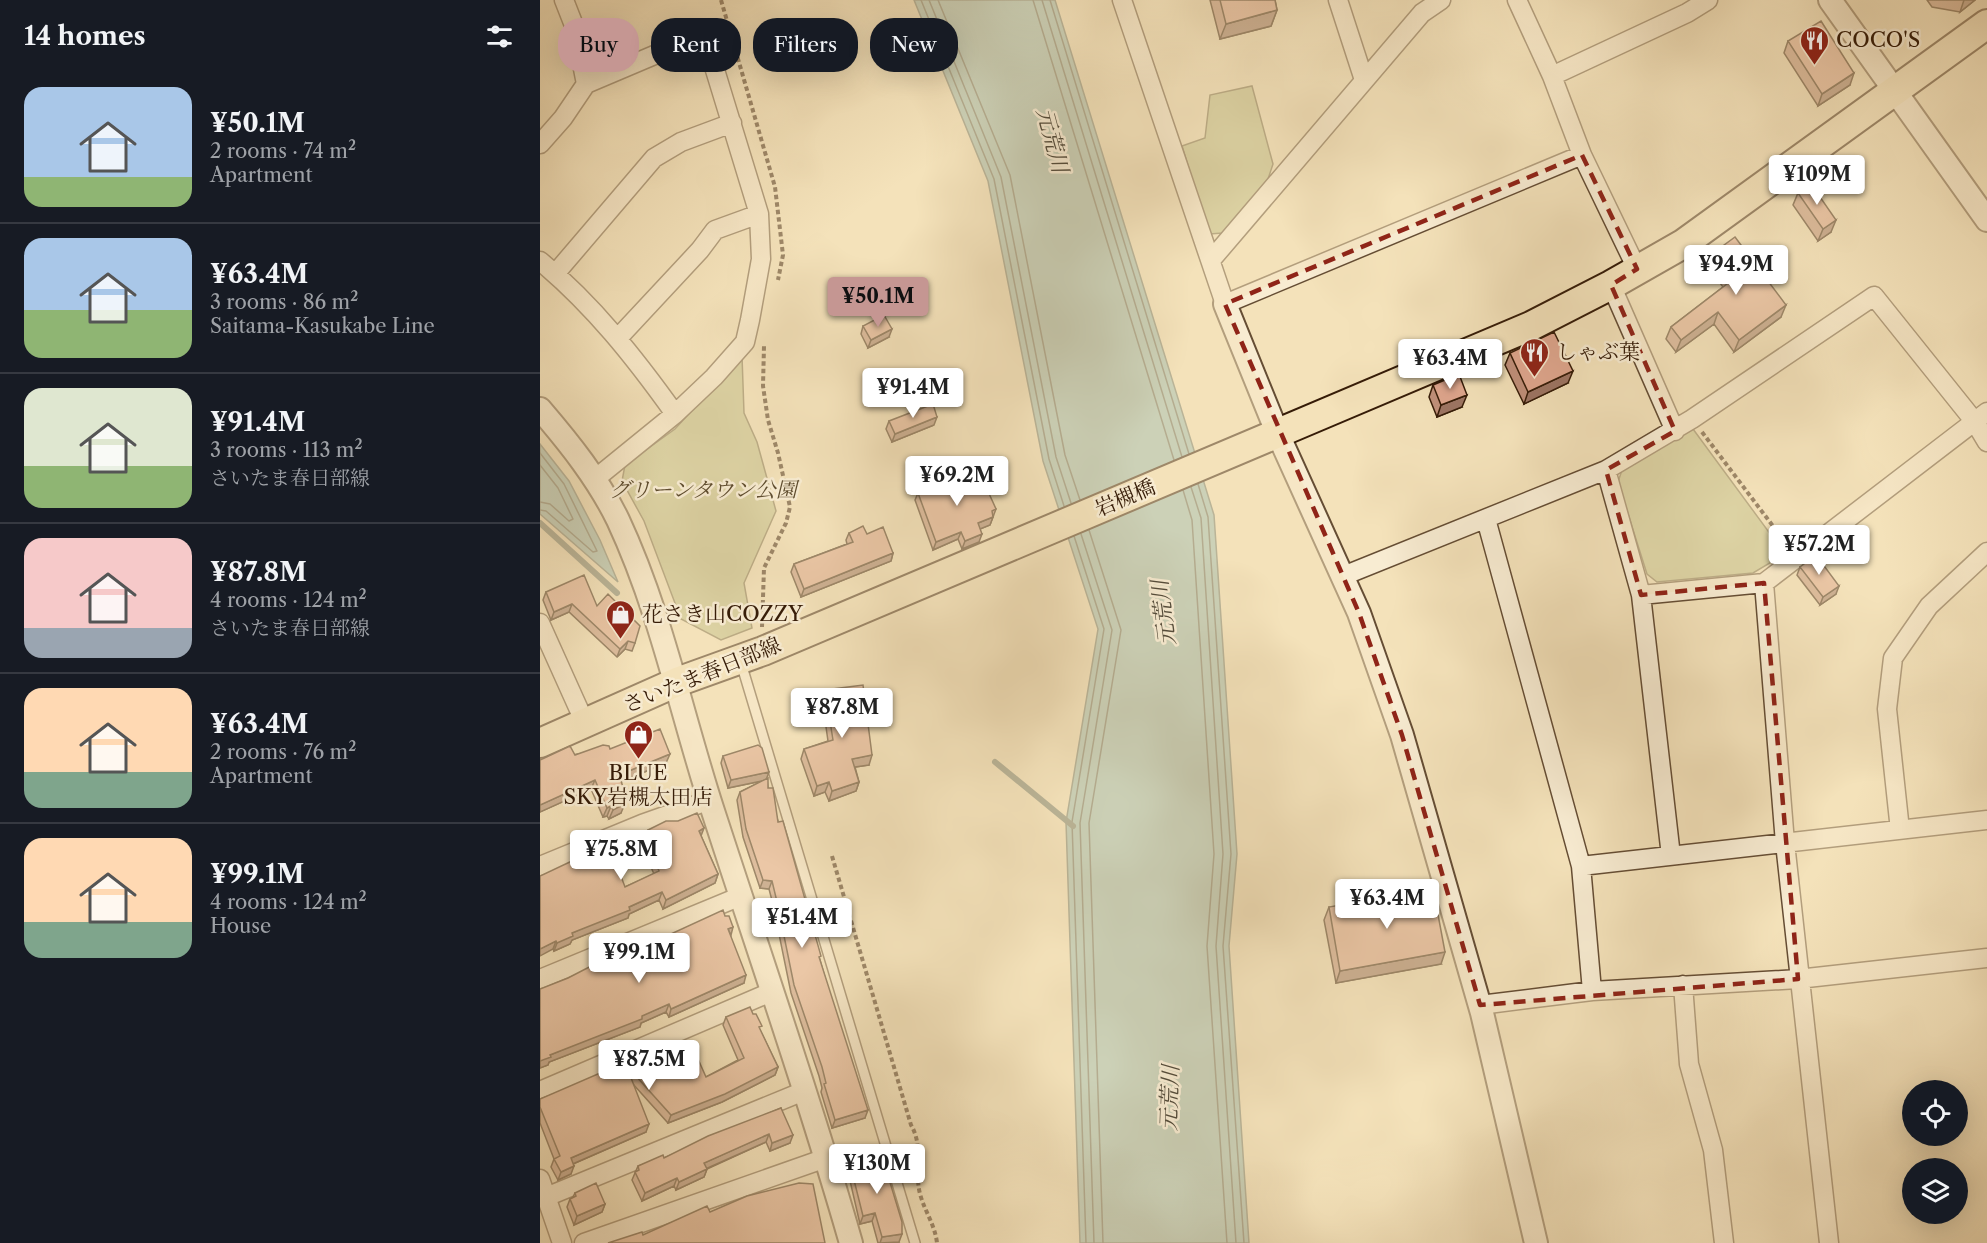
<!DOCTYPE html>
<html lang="en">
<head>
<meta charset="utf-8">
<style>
	body { margin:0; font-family:"Libre Caslon Text","Noto Serif JP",serif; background:#20242c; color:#f1f3f6; height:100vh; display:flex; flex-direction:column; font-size:22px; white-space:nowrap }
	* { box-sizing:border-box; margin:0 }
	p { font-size:20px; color:#9ea1a6 }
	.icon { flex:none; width:33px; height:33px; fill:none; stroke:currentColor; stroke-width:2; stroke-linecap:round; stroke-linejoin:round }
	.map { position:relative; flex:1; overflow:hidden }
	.details { display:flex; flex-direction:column; background:#171b24; width:540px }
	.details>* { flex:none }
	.banner { position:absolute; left:18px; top:18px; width:570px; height:54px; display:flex; gap:12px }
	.buttons { position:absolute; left:1362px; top:1080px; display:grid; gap:12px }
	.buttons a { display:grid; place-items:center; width:66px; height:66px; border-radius:50%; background:#171b24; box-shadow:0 6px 24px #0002; font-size:30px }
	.price { position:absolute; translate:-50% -51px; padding:0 14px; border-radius:6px; background:#fff; color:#222; font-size:20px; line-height:39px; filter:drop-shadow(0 2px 3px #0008) }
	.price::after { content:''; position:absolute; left:50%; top:36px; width:18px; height:14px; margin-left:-9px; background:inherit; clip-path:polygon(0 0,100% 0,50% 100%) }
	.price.current { background:#c59692; color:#111 }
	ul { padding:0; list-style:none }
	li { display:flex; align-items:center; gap:18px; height:150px; padding:0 24px }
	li+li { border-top:2px solid #363941 }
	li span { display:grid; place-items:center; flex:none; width:168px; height:120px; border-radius:18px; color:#555 }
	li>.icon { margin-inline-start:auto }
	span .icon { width:72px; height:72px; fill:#fffc; stroke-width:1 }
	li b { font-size:26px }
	h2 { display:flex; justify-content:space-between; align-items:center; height:72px; padding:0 24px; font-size:26px }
	.pill { padding:0 21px; border-radius:24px; background:#171b24; box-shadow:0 6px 24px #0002; font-size:21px; line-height:54px }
	.pill.current { background:#c59692; color:#111 }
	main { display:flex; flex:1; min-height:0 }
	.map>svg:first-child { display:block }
	.green { fill:#c1c28b; stroke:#7b6e49; stroke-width:1.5 }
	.water { fill:#9cbdb3; stroke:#737c6e; stroke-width:1.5 }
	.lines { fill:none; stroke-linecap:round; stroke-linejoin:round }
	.shore { stroke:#686c5d; stroke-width:1.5 }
	.stream { stroke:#737c6e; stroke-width:6 }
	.service-casing { stroke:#654d34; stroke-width:12 }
	.minor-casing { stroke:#654d34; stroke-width:21 }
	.tertiary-casing { stroke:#654d34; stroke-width:26 }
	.primary-casing { stroke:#351b07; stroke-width:32 }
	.path { stroke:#351b07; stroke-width:4; stroke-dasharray:4.5 3; stroke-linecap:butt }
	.service { stroke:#f8ecd2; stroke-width:9 }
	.minor { stroke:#f8ecd2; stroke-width:18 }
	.tertiary { stroke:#f8ecd2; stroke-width:22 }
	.primary { stroke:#f4e2ba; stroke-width:28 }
	.wall { fill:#c1907b; stroke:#351b07; stroke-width:1.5 }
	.shaded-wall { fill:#9d7564; stroke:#351b07; stroke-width:1.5 }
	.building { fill:#e0a78f; stroke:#351b07; stroke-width:1.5 }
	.marked { fill:none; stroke:#8f2418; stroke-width:4.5; stroke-dasharray:12 8; stroke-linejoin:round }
	.labels { text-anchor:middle; stroke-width:5; stroke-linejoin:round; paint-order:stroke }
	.poi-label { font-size:21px; fill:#351b07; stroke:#f8ecd2; text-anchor:start }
	.park-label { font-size:21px; font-style:italic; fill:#5f4d2f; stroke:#f8ecd2 }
	.street-label { font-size:21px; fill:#351b07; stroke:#f8ecd2 }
	.water-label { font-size:22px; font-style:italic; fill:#544c3b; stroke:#f8ecd2 }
</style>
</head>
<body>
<main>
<section class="details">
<h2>14 homes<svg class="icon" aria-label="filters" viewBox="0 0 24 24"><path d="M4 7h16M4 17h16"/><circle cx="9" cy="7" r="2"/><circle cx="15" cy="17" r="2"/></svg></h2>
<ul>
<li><span style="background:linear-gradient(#a9c7e8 75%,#8fb573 0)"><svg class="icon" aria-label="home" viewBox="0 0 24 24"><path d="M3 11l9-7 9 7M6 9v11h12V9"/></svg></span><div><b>¥50.1M</b><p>2 rooms · 74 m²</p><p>Apartment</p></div></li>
<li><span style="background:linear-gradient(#a9c7e8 60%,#8fb573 0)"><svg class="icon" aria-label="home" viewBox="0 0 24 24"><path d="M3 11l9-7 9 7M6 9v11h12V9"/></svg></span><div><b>¥63.4M</b><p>3 rooms · 86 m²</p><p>Saitama-Kasukabe Line</p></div></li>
<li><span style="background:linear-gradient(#dfe7d0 65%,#8fb573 0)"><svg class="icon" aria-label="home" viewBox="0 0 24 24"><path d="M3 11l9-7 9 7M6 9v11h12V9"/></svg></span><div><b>¥91.4M</b><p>3 rooms · 113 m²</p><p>さいたま春日部線</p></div></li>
<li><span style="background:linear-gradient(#f6c9c9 75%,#9aa5b1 0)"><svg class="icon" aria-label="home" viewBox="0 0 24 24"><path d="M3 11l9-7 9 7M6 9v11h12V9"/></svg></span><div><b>¥87.8M</b><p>4 rooms · 124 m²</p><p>さいたま春日部線</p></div></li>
<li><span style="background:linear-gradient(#ffd9b3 70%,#7fa58c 0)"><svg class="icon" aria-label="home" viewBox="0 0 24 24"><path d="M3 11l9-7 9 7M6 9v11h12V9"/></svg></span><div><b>¥63.4M</b><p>2 rooms · 76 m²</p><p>Apartment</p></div></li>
<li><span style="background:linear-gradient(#ffd9b3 70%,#7fa58c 0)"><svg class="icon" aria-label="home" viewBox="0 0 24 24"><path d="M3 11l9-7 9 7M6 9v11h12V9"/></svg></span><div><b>¥99.1M</b><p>4 rooms · 124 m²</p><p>House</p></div></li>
</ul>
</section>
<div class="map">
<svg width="1447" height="1243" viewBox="0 0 1447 1243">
	<rect width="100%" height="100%" fill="#f4e2ba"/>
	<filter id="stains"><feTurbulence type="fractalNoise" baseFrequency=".00333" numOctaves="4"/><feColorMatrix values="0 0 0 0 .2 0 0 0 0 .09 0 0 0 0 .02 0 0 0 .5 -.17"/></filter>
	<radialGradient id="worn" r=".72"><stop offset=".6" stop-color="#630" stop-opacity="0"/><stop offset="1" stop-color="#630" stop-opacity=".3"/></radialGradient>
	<path class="green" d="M712 86 733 164 725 188 683 233 669 234 642 146 665 138 670 95Z
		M202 356 204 413 217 442 236 511 204 583 212 628 181 640 141 619 104 521 82 481 85 465 135 429Z
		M1153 429 1245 554 1213 573 1117 582 1107 574 1078 482 1084 464Z"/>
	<path class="water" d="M374 0H515L674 515 697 854 689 946 709 1243H540L526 822 558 629 503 461 448 181Z
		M0 444 29 481 60 540 78 582 0 514Z"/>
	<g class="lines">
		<path class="shore" d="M381 0 454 179 509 459 524 506
			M389 0 461 177 516 457 531 503
			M398 0 470 175 525 455 540 500
			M493 0 634 460
			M502 0 642 457
			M510 0 649 454
			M0 453 24 484 57 551 53 552 6 511 0 510
			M0 465 18 488 33 519 29 521 10 504 0 502
			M658 484 668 517 691 854 683 946 704 1243
			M651 487 661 518 683 854 676 946 696 1243
			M643 490 652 520 674 854 667 946 687 1243
			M549 530 581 630 549 823 563 1243
			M541 534 572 630 540 823 554 1243
			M534 536 564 629 532 822 546 1243"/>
		<path class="stream" d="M0 523 77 593
			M455 762 533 826"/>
		<defs>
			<path id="service" d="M201 663 375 1243"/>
			<path id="minor" d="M24 0 35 28 46 84
				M582 0 685 304 1042 155
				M798 0 824 80
				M977 0 1012 76 1042 155 1097 269
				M1012 76 1147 13 1168 0
				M0 144 23 118 46 84 164 34 219 214 221 259 210 320 205 342 174 377 135 414 55 479
				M672 259 882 13 901 0
				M0 261C53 305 95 358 135 414
				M15 274 114 158 141 142 192 123
				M1071 285 1135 431
				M78 338 160 250 175 230 219 214
				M1066 470 1101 595 1131 856
				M946 519 1041 866 1052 991
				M803 576 1066 470 1152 419 1334 296 1435 422 1447 442
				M1224 583 1245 843 1289 1243
				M1101 595 1224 583 1447 412
				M0 623 45 723
				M1360 830 1347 709 1353 658 1389 606 1447 552
				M0 866 102 824 170 800
				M1041 866 1447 820
				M0 979 201 896
				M1143 985 1149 1064 1173 1150 1184 1243
				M940 1005 1052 991 1258 979 1447 958
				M0 1091 231 992
				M0 1179 22 1243
				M6 1197 264 1091
				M44 1243 286 1158"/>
			<path id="tertiary" d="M1290 0 1447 220
				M685 304 737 432 819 613 862 735 942 1013 996 1243
				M0 409C30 444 58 479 78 520 121 612 141 712 172 808 219 953 269 1097 311 1243"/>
			<path id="primary" d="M0 743 137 682 223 651 991 326 1071 285 1143 244 1447 24"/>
		</defs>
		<use href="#service" class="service-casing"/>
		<use href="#minor" class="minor-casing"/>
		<use href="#tertiary" class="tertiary-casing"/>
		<use href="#primary" class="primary-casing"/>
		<path class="path" d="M181 0 235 187 243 255 238 280
			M1162 432 1248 546
			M222 627 224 568 246 523 250 507 238 453 228 420 223 386 224 346
			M292 856 371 1125C384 1147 374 1170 380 1194 385 1212 395 1225 397 1243"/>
		<use href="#service" class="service"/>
		<use href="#minor" class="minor"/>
		<use href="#tertiary" class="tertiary"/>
		<use href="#primary" class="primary"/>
	</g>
	<path class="wall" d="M670 0H735L737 10 731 26 680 39Z
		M1387 0H1435L1420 12 1392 7Z
		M1248 41 1310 85 1278 106 1244 53Z
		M1258 193 1291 232 1278 241 1253 205Z
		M1172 254 1241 317 1194 352 1174 324 1136 352 1126 339 1131 327 1183 287 1168 266Z
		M323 326 349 337 328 348 321 334Z
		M970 353 1028 383 984 404 965 365Z
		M893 385 922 407 897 417 889 397Z
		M349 421 394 425 352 442 346 429Z
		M438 490 456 509 450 525 440 529 439 542 422 549 418 539 393 550 375 500 378 493Z
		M309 533 327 534 353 553 351 561 261 597 251 572 254 564 307 544 306 540Z
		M1260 567 1296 594 1280 605 1257 575Z
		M6 592 57 606 95 643 92 651 85 649 77 657 29 612 11 620 3 600Z
		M285 690 329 765 315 767 319 782 316 791 289 801 285 792 274 796 261 759 264 749 288 741 282 699Z
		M70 749 126 763 81 782V813L69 819 67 816 63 817 51 789 0 812V760Z
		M183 756 227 779 228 788 280 960 325 1118 292 1128 281 1092 282 1088 279 1076 251 993 239 934H237L232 920 235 912 229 889 220 888 203 837 197 800 200 792 222 781 188 788 181 763Z
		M108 830 161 836 178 874 175 883 123 909 119 900 89 914 88 918 32 940 30 944 14 951 13 949 36 863 85 887 114 874 104 851 106 844 105 838Z
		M789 907 901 964 796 983 784 920Z
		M190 935 204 983 129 1017 126 1012 101 1023 100 1027 9 1062 8 1065 0 1068 57 968Z
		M186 1017 220 1030 238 1067 235 1075 182 1102 128 1123 93 1084 106 1132 33 1164 31 1174 18 1180 11 1167 14 1159 0 1123V1099L114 1056 166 1077 198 1060 183 1025Z
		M241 1108 250 1143 230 1151 226 1142 167 1169 164 1177 136 1190 134 1186 102 1201 92 1180 98 1166 124 1158Z
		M310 1164 359 1242 338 1243 332 1221 320 1224 308 1172Z
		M35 1193 65 1204 62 1212 34 1225 27 1207 30 1199 33 1197Z"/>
	<path class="shaded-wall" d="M1424 0H1435L1420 12Z
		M737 10 731 26 680 39 686 24Z
		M1314 73 1310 85 1278 106 1282 94Z
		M1296 220 1291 232 1278 241 1283 229Z
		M1246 305 1241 317 1194 352 1199 340Z
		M1178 312 1174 324 1136 352 1141 340Z
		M352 329 349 337 328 348 331 340Z
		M1033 371 1028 383 984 404 988 392Z
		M927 395 922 407 897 417 901 405Z
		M397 417 394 425 352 442 355 434Z
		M453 517 450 525 435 531 438 523Z
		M421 532 418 539 393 550 396 542Z
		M442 534 439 542 422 549 425 541Z
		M353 553 351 561 261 597 264 589Z
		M1299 586 1296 594 1280 605 1283 597Z
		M32 604 29 612 11 620 14 612Z
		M88 641 85 649 77 657 80 649Z
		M130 754 126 763 75 784 79 775Z
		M332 755 329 765 308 768 312 759Z
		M229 772 226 780 188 788 191 780Z
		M55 780 51 789 0 812V805Z
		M289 782 285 792 274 796 277 786Z
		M319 782 316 791 289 801 292 791Z
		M87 799 81 813 69 819 73 810Z
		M71 806 67 816 63 817 67 808Z
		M164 828 161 836 159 831Z
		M178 874 175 883 123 909 126 900Z
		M223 880 232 881 229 889 220 888Z
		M122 892 119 900 89 914 88 918 32 940 30 944 14 951 17 943 32 933Z
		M240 926H242L239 934H237Z
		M193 927 191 935 188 929Z
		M16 941 13 949 0 956V949Z
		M905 952 901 964 796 983 800 971Z
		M206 975 204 983 129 1017 131 1009Z
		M129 1004 126 1012 101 1023 100 1027 9 1062 8 1065 0 1068V1061L10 1055Z
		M238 1067 235 1075 182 1102 128 1123 131 1115Z
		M328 1110 325 1118 292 1128 295 1120Z
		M109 1124 106 1132 28 1166 31 1158Z
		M229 1134 226 1142 161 1171 164 1163Z
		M253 1135 250 1143 230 1151 232 1143Z
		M34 1166 31 1174 18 1180 21 1172Z
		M167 1169 164 1177 136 1190 139 1182Z
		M137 1178 134 1186 102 1201 105 1193Z
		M65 1204 62 1212 34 1225 37 1216Z
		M335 1213 332 1221 320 1224 323 1216Z
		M362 1234 359 1242 340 1243 342 1237Z"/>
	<path class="building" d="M680 0H735L737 10 686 24Z
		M1281 21 1314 73 1282 94 1248 41Z
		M1271 184 1296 220 1283 229 1258 193Z
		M1195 237 1246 305 1199 340 1178 312 1141 340 1131 327 1192 280 1172 254Z
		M344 315 352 329 331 340 323 326Z
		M1014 332 1033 371 988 392 970 353Z
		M919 374 927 395 901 405 893 385Z
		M393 404 397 417 355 434 349 421Z
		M428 468 438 490 446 487 456 509 452 511 453 517 438 523 442 534 425 541 421 532 396 542 378 493Z
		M323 526 327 534 343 527 353 553 264 589 254 564 313 542 309 533Z
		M1276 555 1299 586 1283 597 1260 567Z
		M44 575 57 606 68 594 100 626 95 643 88 641 80 649 32 604 14 612 6 592Z
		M323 685 332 755 312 759 319 782 292 791 289 782 277 786 264 749 293 740 285 690Z
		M120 729 130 754 79 775 87 799 85 804 73 810 71 806 67 808 55 780 0 805V760L30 746 35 755 63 745 69 746 70 749Z
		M218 745 222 748 229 772 191 780 183 756Z
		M228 778V788H233L238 822 243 821 281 956 279 957 328 1110 295 1120 284 1084 286 1083 282 1067 254 985 242 926H240L235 911 239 910 232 881 223 880 206 829 200 792Z
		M157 813 164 828 159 831 178 874 126 900 122 892 89 907 90 910 32 933 33 936 17 943 16 941 0 949V876L34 860 36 863 70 847 85 887 119 871 107 843 111 842 108 830 126 821H138Z
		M893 888 905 952 800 971 789 907Z
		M183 910 185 916H189L193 927 188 929 206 975 131 1009 129 1004 102 1016V1019L10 1055 11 1057 0 1061V989L28 978 55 964 57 968Z
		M210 1007 213 1014H216L222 1026 219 1027 238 1067 185 1094 131 1115 86 1065 109 1124 31 1158 34 1166 21 1172 14 1159 20 1156 0 1107V1099L111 1051 114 1056 150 1041 166 1077 204 1058 186 1017Z
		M241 1108 253 1135 232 1143 229 1134 164 1163 167 1169 139 1182 137 1178 105 1193 95 1172 99 1170 98 1166 123 1155 124 1158 168 1136Z
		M342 1156 362 1222V1234L342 1237 335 1213 323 1216 310 1164Z
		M56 1183 65 1204 37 1216 30 1199 36 1196 35 1193Z
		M259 1183 273 1184 285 1243H68L102 1232 103 1235 167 1206 170 1212 207 1196Z"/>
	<path d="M0 0H1447V1243H0ZM1042 155 1097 269 1071 285 1135 431 1066 470 1101 595 1224 583 1258 979 940 1005 862 735 819 613 685 304Z" fill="#f4e2ba" fill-opacity=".55" fill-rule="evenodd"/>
	<path class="marked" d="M1042 155 1097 269 1071 285 1135 431 1066 470 1101 595 1224 583 1258 979 940 1005 862 735 819 613 685 304Z"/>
	<defs>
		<symbol id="restaurant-pin" viewBox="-11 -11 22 30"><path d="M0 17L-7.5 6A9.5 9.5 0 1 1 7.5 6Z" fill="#8f2418" stroke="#f8ecd2"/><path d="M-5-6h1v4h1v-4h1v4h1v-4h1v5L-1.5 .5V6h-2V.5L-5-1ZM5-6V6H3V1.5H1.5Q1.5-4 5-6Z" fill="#fff"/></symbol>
		<symbol id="shop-pin" viewBox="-11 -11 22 30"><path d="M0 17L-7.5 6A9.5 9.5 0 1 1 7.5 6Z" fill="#8f2418" stroke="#f8ecd2"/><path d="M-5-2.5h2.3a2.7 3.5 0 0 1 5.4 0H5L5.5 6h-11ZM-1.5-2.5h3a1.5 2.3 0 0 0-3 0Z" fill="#fff"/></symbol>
	</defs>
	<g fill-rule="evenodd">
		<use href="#restaurant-pin" x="1258" y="24" width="33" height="45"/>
		<use href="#restaurant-pin" x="978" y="336" width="33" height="45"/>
		<use href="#shop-pin" x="64" y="598" width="33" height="45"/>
		<use href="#shop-pin" x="82" y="718" width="33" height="45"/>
	</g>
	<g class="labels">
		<g class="poi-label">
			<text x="1296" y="47">COCO'S</text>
			<text x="1016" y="359">しゃぶ葉</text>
			<text x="102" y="621">花さき山COZZY</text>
			<text x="98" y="780" text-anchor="middle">BLUE<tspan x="98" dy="24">SKY岩槻太田店</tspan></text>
		</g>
		<g class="park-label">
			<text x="163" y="497">グリーンタウン公園</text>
		</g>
		<g class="street-label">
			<text transform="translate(585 498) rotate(-23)" y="7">岩槻橋</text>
			<text transform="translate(162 675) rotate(-22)" y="7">さいたま春日部線</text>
		</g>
		<g class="water-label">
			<text transform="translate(513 140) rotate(75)" y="8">元荒川</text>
			<text transform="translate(623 613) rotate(-97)" y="8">元荒川</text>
			<text transform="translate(629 1098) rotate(-88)" y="8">元荒川</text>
		</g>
	</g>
	<rect width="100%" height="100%" filter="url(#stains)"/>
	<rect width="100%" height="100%" fill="url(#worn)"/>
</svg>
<div class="buttons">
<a><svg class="icon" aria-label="locate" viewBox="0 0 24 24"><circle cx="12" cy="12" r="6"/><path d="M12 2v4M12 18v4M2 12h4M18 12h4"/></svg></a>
<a><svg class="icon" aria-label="layers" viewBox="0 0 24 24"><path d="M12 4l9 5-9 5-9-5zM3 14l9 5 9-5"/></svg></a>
</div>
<b class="price" style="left:1277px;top:206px">¥109M</b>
<b class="price" style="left:1196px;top:296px">¥94.9M</b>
<b class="price current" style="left:338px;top:328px">¥50.1M</b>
<b class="price" style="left:910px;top:390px">¥63.4M</b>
<b class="price" style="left:373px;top:419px">¥91.4M</b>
<b class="price" style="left:417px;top:507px">¥69.2M</b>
<b class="price" style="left:1279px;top:576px">¥57.2M</b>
<b class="price" style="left:302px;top:739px">¥87.8M</b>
<b class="price" style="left:81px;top:881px">¥75.8M</b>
<b class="price" style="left:847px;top:930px">¥63.4M</b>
<b class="price" style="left:262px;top:949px">¥51.4M</b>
<b class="price" style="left:99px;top:984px">¥99.1M</b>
<b class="price" style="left:109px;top:1091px">¥87.5M</b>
<b class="price" style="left:337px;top:1195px">¥130M</b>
<div class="banner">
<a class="pill current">Buy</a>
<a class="pill">Rent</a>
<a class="pill">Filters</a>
<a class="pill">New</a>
</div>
</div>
</main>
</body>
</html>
